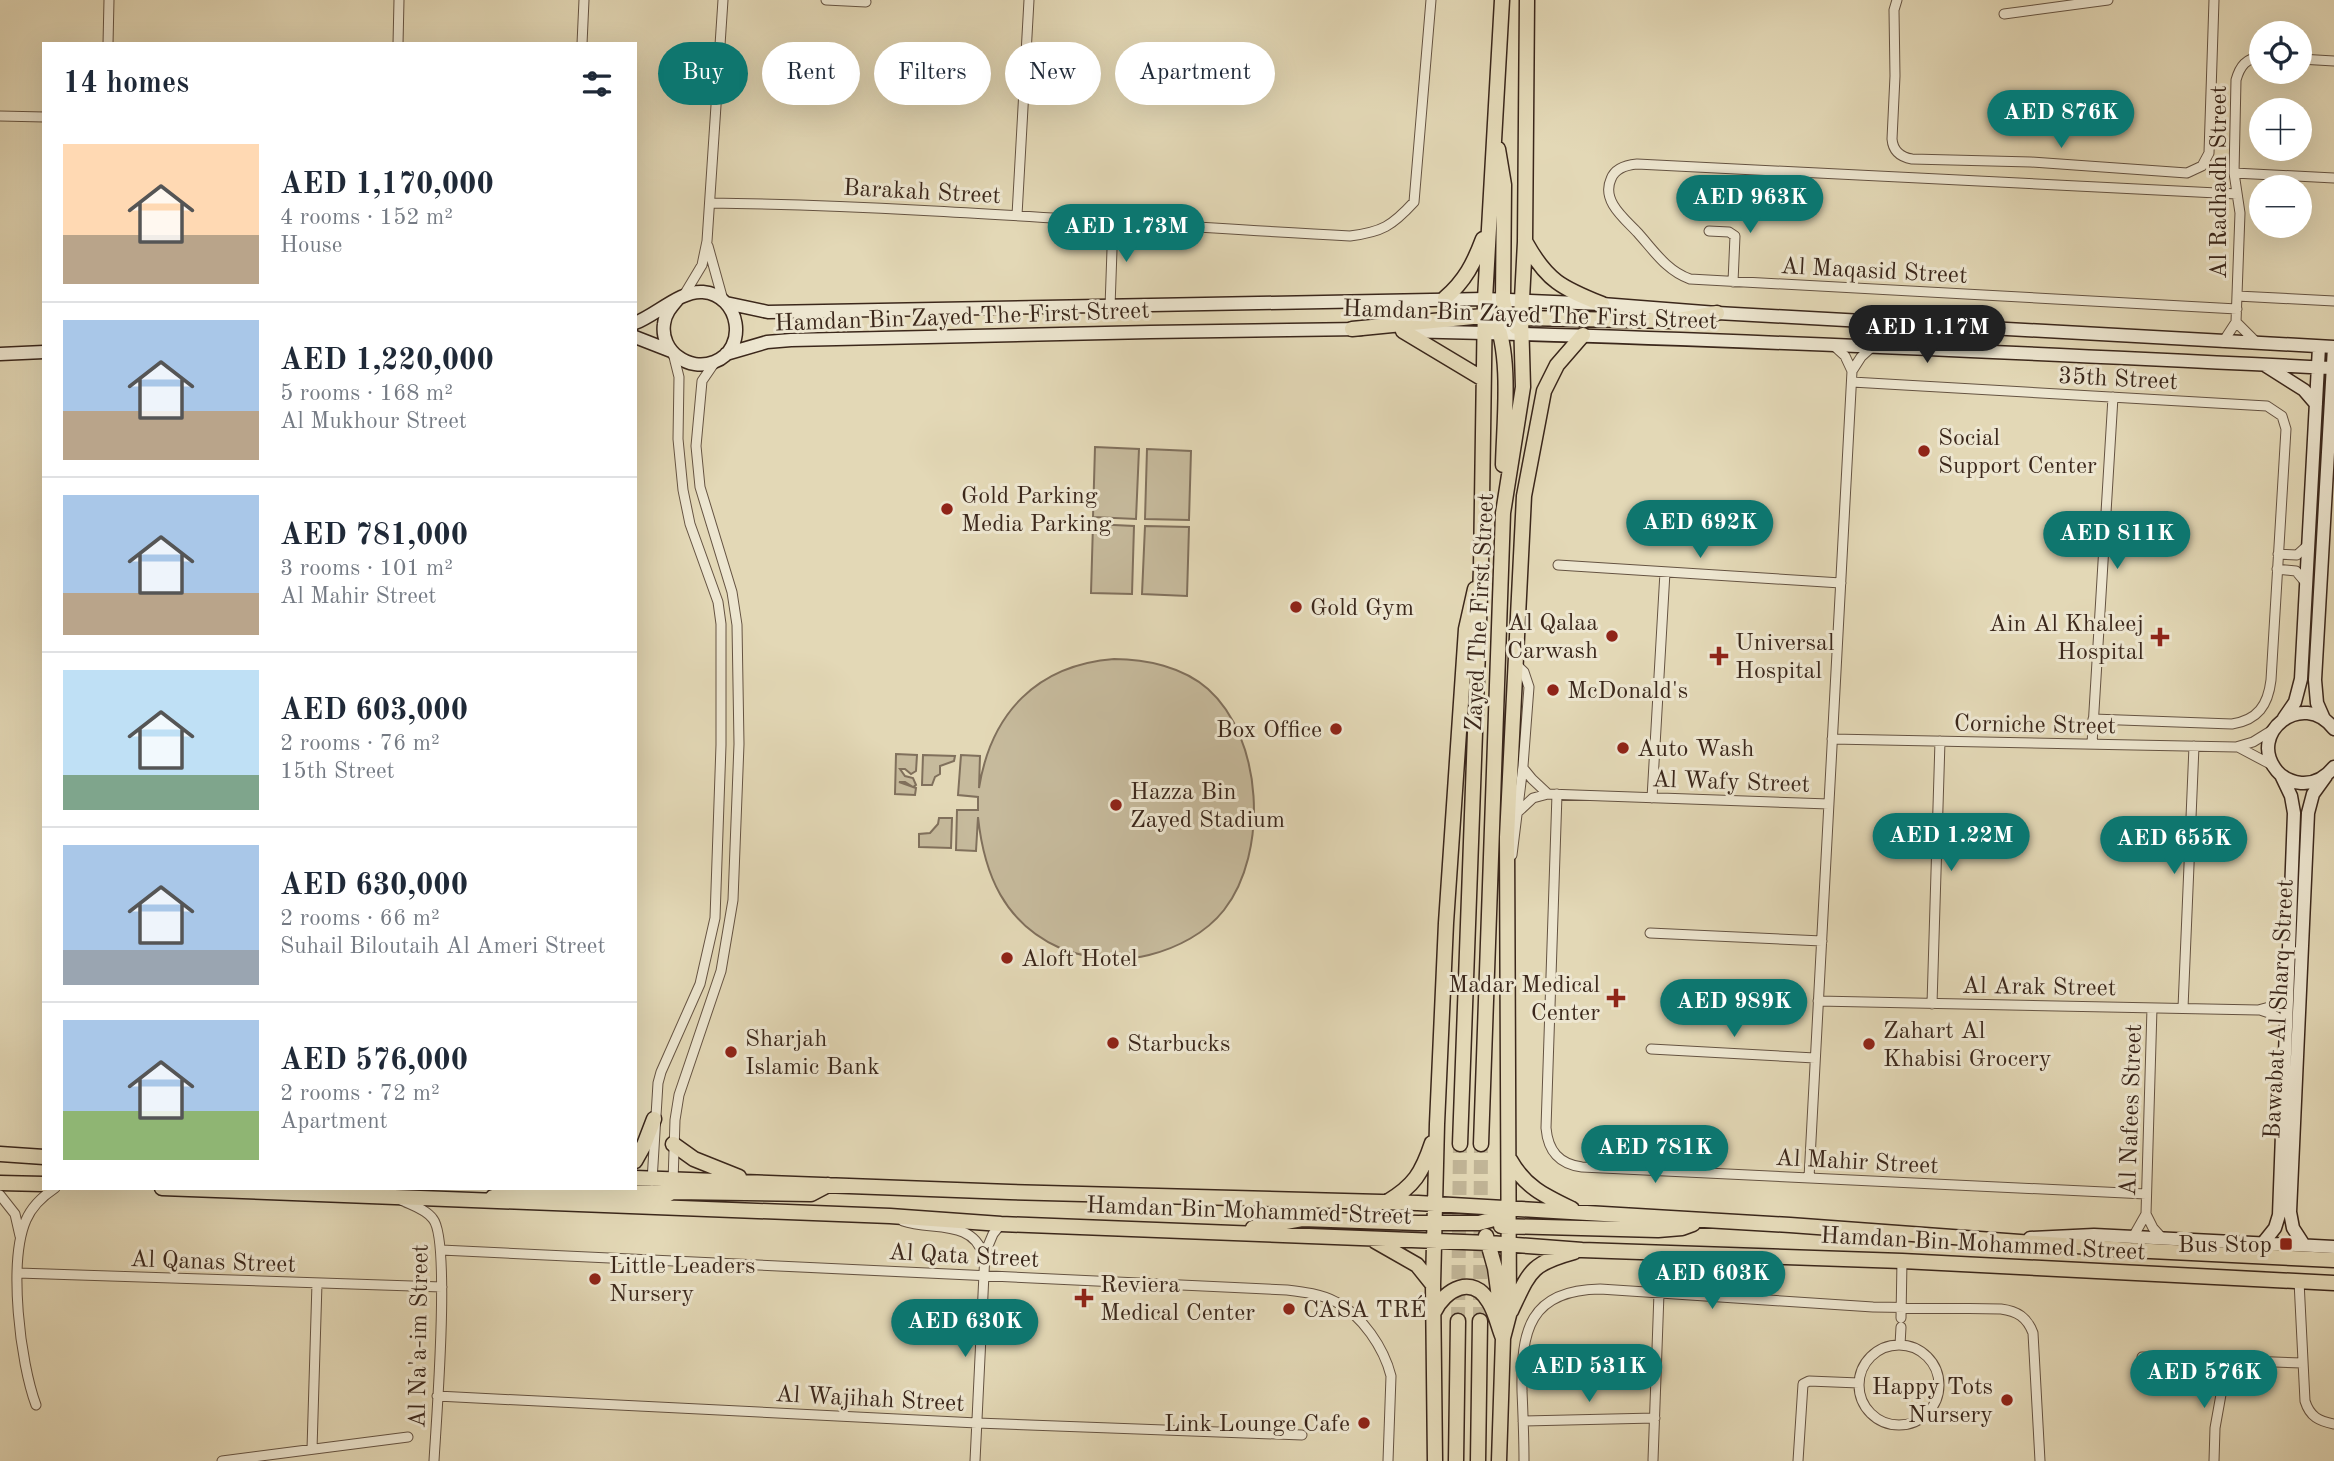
<!DOCTYPE html>
<html lang="en">
<head>
<meta charset="utf-8">
<style>
	body { margin:0; font-family:"Old Standard TT",serif; background:#f6f6f7; color:#1f2937; height:100vh; display:flex; flex-direction:column; font-size:26px; white-space:nowrap }
	* { box-sizing:border-box; margin:0 }
	p { font-size:23px; color:#747a83 }
	.icon { flex:none; width:38px; height:38px; fill:none; stroke:currentColor; stroke-width:2; stroke-linecap:round; stroke-linejoin:round }
	.map { position:relative; flex:1; overflow:hidden }
	.details { position:absolute; left:42px; top:42px; width:595px; height:1148px; display:flex; flex-direction:column; background:#fff; border-radius:0px; box-shadow:0 7px 28px #0002 }
	.details>* { flex:none }
	.guide { position:absolute; left:658px; top:42px; width:665px; height:63px; display:flex; gap:14px }
	.fabs { position:absolute; left:2249px; top:21px; display:grid; gap:14px }
	.fabs a { display:grid; place-items:center; width:63px; height:63px; border-radius:50%; background:#fff; box-shadow:0 7px 28px #0002; font-size:35px }
	.price { position:absolute; translate:-50% -60px; padding:0 16px; border-radius:24px; background:#0f766e; color:#fff; font-size:23px; line-height:46px; filter:drop-shadow(0 2px 4px #0008) }
	.price::after { content:''; position:absolute; left:50%; top:42px; width:21px; height:16px; margin-left:-10px; background:inherit; clip-path:polygon(0 0,100% 0,50% 100%) }
	.price.on { background:#222; color:#fff }
	ul { padding:0; list-style:none }
	li { display:flex; align-items:center; gap:21px; height:175px; padding:0 21px }
	li+li { border-top:2px solid #e0e1e3 }
	li span { display:grid; place-items:center; flex:none; width:196px; height:140px; border-radius:0px; color:#555 }
	li>.icon { margin-inline-start:auto }
	span .icon { width:84px; height:84px; fill:#fffc; stroke-width:1 }
	li b { font-size:30px }
	h2 { display:flex; justify-content:space-between; align-items:center; height:84px; padding:0 21px; font-size:30px }
	.pill { padding:0 24px; border-radius:32px; background:#fff; box-shadow:0 7px 28px #0002; font-size:24px; line-height:63px }
	.pill.on { background:#0f766e; color:#fff }
	.map>svg:first-child { display:block }
	.green { fill:#c6ba9c; stroke:#80705c; stroke-width:2 }
	.lines { fill:none; stroke-linecap:round; stroke-linejoin:round }
	.primary-tunnel { stroke:#c1b597; stroke-width:14; stroke-dasharray:14 7; stroke-linecap:butt }
	.street-casing { stroke:#655342; stroke-width:11 }
	.secondary-casing { stroke:#3b271b; stroke-width:15 }
	.primary-casing { stroke:#3b271b; stroke-width:17 }
	.street { stroke:#ede6d0; stroke-width:9 }
	.secondary { stroke:#ede6d0; stroke-width:12 }
	.primary { stroke:#e3d8b6; stroke-width:14 }
	.poi-dot { fill:#8f2418; stroke:#ede6d0; stroke-width:2.5 }
	.labels { text-anchor:middle; stroke-width:6; stroke-linejoin:round; paint-order:stroke }
	.street-label { font-size:24px; fill:#3b271b; stroke:#ede6d0 }
	.poi-label { font-size:24px; fill:#3b271b; stroke:#ede6d0; text-anchor:start }
</style>
</head>
<body>
<div class="map">
<svg width="2334" height="1461" viewBox="0 0 2334 1461">
	<rect width="100%" height="100%" fill="#e3d8b6"/>
	<filter id="stains"><feTurbulence type="fractalNoise" baseFrequency=".00286" numOctaves="4"/><feColorMatrix values="0 0 0 0 .2 0 0 0 0 .09 0 0 0 0 .02 0 0 0 .5 -.17"/></filter>
	<radialGradient id="worn" r=".72"><stop offset=".6" stop-color="#630" stop-opacity="0"/><stop offset="1" stop-color="#630" stop-opacity=".3"/></radialGradient>
	<path class="green" d="M1095 447 1139 449 1136 519 1093 517Z
		M1147 449 1191 451 1189 520 1145 519Z
		M1093 524 1134 526 1132 594 1091 593Z
		M1145 526 1189 527 1187 596 1142 594Z
		M1114 659C1146 659 1183 667 1208 689 1263 738 1269 852 1224 910 1206 933 1177 948 1149 955 1120 962 1087 959 1060 948 1004 923 984 874 978 817L976 851 956 850 957 810H978V797L958 795 961 755 980 756 979 788C991 713 1037 665 1114 659Z
		M896 754 917 755 916 771 911 774 905 769H900L905 776 913 778 916 785 913 787 905 782H899L916 788 915 795 895 794Z
		M923 755 955 756 954 761 940 766V774L935 777 932 785H922Z
		M939 818H952L951 848 919 847V834L930 833 938 824Z"/>
	<g class="lines">
		<path class="primary-tunnel" d="M1458 1321 1460 1144
			M1480 1321 1481 1144"/>
		<defs>
			<path id="street" d="M826 0 866 2
				M1897 0 1894 10 1895 76 1892 139C1893 151 1900 157 1912 159L2031 162 2187 173 2202 166 2209 153 2214 0
				M2004 14 2108 0
				M108 44 109 0
				M398 44 399 0
				M582 44 584 0
				M2300 59 2334 61
				M0 116 44 117
				M2234 173 2334 178
				M710 203C924 206 1137 225 1350 236 1382 232 1392 226 1414 202L1431 0
				M1017 215 1029 0
				M1709 231 1729 232 1735 236 1733 282
				M708 246 723 300
				M684 295 702 265 707 241 723 0
				M2237 296 2334 301
				M1110 307 1113 221
				M2237 309 1690 279C1667 271 1654 251 1638 233 1625 219 1601 201 1611 179 1615 168 1626 165 1637 164L2237 194
				M2236 322 2257 343
				M2223 342 2236 322 2240 213 2234 173 2236 80C2240 66 2246 58 2261 57
				M1852 371 1861 357 1873 346
				M1852 382 2267 406 2282 416 2286 429 2271 680C2268 705 2258 720 2232 724L2093 719
				M2278 554 2297 555 2308 545
				M1558 565 1841 583
				M2277 569 2296 571 2306 583
				M1832 739 2236 747 2253 742 2274 729
				M2092 744 2113 397
				M2238 747 2272 765
				M1523 768 1532 779 1548 794
				M1557 794 1546 1128C1548 1151 1559 1164 1582 1167L2146 1194
				M1652 798 1665 572
				M1518 812 1533 798 1548 794 1829 804
				M1512 855 1523 766 1529 687 1524 672 1515 663
				M1650 933 1822 941
				M1818 1001 2258 1010 2273 1006 2286 998
				M1932 1004 1940 741
				M2183 1008 2194 746
				M2260 1010 2272 1014 2285 1022
				M1651 1049 1815 1058
				M1809 1178 1852 371 1845 356 1833 345
				M652 1181 658 1083 661 1072 700 984 715 918 721 745V624L718 602 690 524 683 490 678 439 679 377 673 353
				M673 1182 675 1120 679 1095 721 971 733 900 739 744 737 625 732 592 700 487 696 446 702 381 715 362
				M0 1195 15 1214 20 1236
				M401 1200C411 1205 426 1209 433 1219 451 1241 436 1423 434 1461
				M2146 1214 2153 1228 2163 1239
				M903 1221C931 1231 973 1219 983 1255
				M2133 1237 2146 1214 2152 1008
				M441 1250 1287 1290C1304 1292 1321 1294 1336 1302 1362 1315 1384 1348 1391 1376L1388 1461
				M18 1273 442 1287
				M2299 1281 2305 1401C2310 1417 2319 1421 2334 1424
				M1901 1318 1902 1261
				M1900 1345 1901 1327
				M1859 1385a40 40 0 1 1 80 0a40 40 0 1 1-80 0Z
				M2142 1357 2302 1363
				M437 1396 977 1423 1302 1435
				M36 1405C20 1362 8 1262 26 1220 32 1206 43 1196 55 1188
				M1523 1421 1655 1418
				M312 1449 317 1283
				M1653 1460 1659 1293
				M222 1461 408 1437
				M975 1461 985 1253 993 1234 1001 1224
				M1524 1461C1524 1438 1523 1414 1522 1391 1521 1331 1529 1290 1600 1289L1873 1307 2001 1309C2017 1311 2027 1317 2033 1333L2040 1461
				M1798 1461 1803 1384 1809 1381 1859 1383
				M2214 1461 2215 1428 2227 1361"/>
			<path id="secondary" d="M726 303 768 312 1485 299 1602 304 1717 313 2334 347
				M635 323C656 315 681 290 703 292 740 295 749 349 714 362 689 372 660 351 664 324 665 314 671 307 677 300
				M1403 331C1714 338 2024 353 2334 368
				M635 337 671 351
				M0 354 44 352
				M726 354 767 342 791 340 1150 332 1361 329
				M2266 366 2304 390 2316 404
				M2284 718 2295 702 2301 679 2319 347
				M2324 719 2317 703 2315 680 2334 347
				M2334 729C2303 688 2246 734 2277 771 2283 778 2292 782 2301 783 2315 784 2326 777 2334 767
				M2030 1238 2094 1235 2334 1247
				M2263 1243 2275 1228 2279 1215 2294 813 2291 796 2281 775
				M2304 1245 2293 1228 2290 1212 2308 813 2313 794 2326 776"/>
			<path id="primary" d="M1498 149 1504 185 1503 300 1506 313 1516 327
				M1526 243C1547 281 1562 288 1602 304
				M1445 298C1465 281 1474 263 1483 239
				M1494 316C1512 355 1504 421 1503 465
				M1352 329 1493 315
				M1403 331 1483 379
				M1484 333 1498 323 1521 318 1674 321 1717 313
				M673 1144 694 1159 739 1177
				M1460 1144 1481 568 1485 299 1502 0
				M1481 1144 1503 513 1523 387 1521 318 1525 242 1527 0
				M0 1154 44 1157
				M1510 1160C1525 1187 1545 1196 1572 1209
				M635 1161 644 1145 654 1119
				M635 1178 1010 1192 1418 1203 1790 1225 2130 1250 2334 1260
				M0 1183 44 1184
				M162 1188 890 1216 1001 1224 1489 1243 1582 1250 1902 1261 2334 1283
				M493 1197 523 1190 658 1193 669 1187 673 1179
				M660 1198 673 1192 811 1194 828 1185
				M1387 1202C1414 1186 1422 1173 1432 1143
				M1501 1226 1658 1230 1682 1228 1693 1224
				M1253 1228 1302 1219 1418 1223H1479L1494 1219 1509 1209
				M1486 1236 1495 1268 1501 1312
				M1375 1241 1417 1265 1433 1285
				M1511 1311C1530 1271 1530 1264 1574 1252
				M1434 1312C1445 1289 1473 1274 1489 1302 1496 1313 1498 1326 1503 1338
				M1435 1461 1433 1285 1437 1124 1446 923 1466 629 1475 589
				M1456 1461 1458 1321
				M1478 1461 1480 1321
				M1499 1461 1503 1338 1509 1315 1507 837 1524 496 1544 391 1557 365 1583 335"/>
		</defs>
		<use href="#street" class="street-casing"/>
		<use href="#secondary" class="secondary-casing"/>
		<use href="#primary" class="primary-casing"/>
		<use href="#street" class="street"/>
		<use href="#secondary" class="secondary"/>
		<use href="#primary" class="primary"/>
	</g>
	<g class="poi-dot">
		<circle cx="1924" cy="451" r="7"/>
		<circle cx="947" cy="509" r="7"/>
		<circle cx="1296" cy="607" r="7"/>
		<circle cx="1612" cy="636" r="7"/>
		<path d="M2156.5 626.5h7v7h7v7h-7v7h-7v-7h-7v-7h7z"/>
		<path d="M1715.5 645.5h7v7h7v7h-7v7h-7v-7h-7v-7h7z"/>
		<circle cx="1553" cy="690" r="7"/>
		<circle cx="1336" cy="729" r="7"/>
		<circle cx="1623" cy="748" r="7"/>
		<circle cx="1116" cy="805" r="7"/>
		<circle cx="1007" cy="958" r="7"/>
		<path d="M1612.5 987.5h7v7h7v7h-7v7h-7v-7h-7v-7h7z"/>
		<circle cx="1113" cy="1043" r="7"/>
		<circle cx="1869" cy="1044" r="7"/>
		<circle cx="731" cy="1052" r="7"/>
		<rect x="2279" y="1237" width="14" height="14" rx="3.5"/>
		<circle cx="595" cy="1279" r="7"/>
		<path d="M1080.5 1287.5h7v7h7v7h-7v7h-7v-7h-7v-7h7z"/>
		<circle cx="1289" cy="1309" r="7"/>
		<circle cx="2007" cy="1400" r="7"/>
		<circle cx="1364" cy="1423" r="7"/>
	</g>
	<g class="labels">
		<g class="street-label">
			<text transform="translate(2218 182) rotate(-90)" y="8">Al Radhadh Street</text>
			<text transform="translate(922 191) rotate(3)" y="8">Barakah Street</text>
			<text transform="translate(1874 270) rotate(3)" y="8">Al Maqasid Street</text>
			<text transform="translate(1530 314) rotate(2)" y="8">Hamdan Bin Zayed The First Street</text>
			<text transform="translate(962 316) rotate(-2)" y="8">Hamdan Bin Zayed The First Street</text>
			<text transform="translate(2118 378) rotate(3)" y="8">35th Street</text>
			<text transform="translate(1479 612) rotate(-87)" y="8">Zayed The First Street</text>
			<text transform="translate(2035 724) rotate(1)" y="8">Corniche Street</text>
			<text transform="translate(1731 781) rotate(2)" y="8">Al Wafy Street</text>
			<text transform="translate(2039 986) rotate(1)" y="8">Al Arak Street</text>
			<text transform="translate(2278 1009) rotate(-87)" y="8">Bawabat Al Sharq Street</text>
			<text transform="translate(2130 1110) rotate(-88)" y="8">Al Nafees Street</text>
			<text transform="translate(1857 1161) rotate(3)" y="8">Al Mahir Street</text>
			<text transform="translate(1249 1210) rotate(2)" y="8">Hamdan Bin Mohammed Street</text>
			<text transform="translate(1983 1243) rotate(3)" y="8">Hamdan Bin Mohammed Street</text>
			<text transform="translate(964 1255) rotate(3)" y="8">Al Qata Street</text>
			<text transform="translate(213 1261) rotate(2)" y="8">Al Qanas Street</text>
			<text transform="translate(418 1336) rotate(-89)" y="8">Al Na'a-im Street</text>
			<text transform="translate(870 1398) rotate(3)" y="8">Al Wajihah Street</text>
		</g>
		<g class="poi-label">
			<text x="1938" y="445">Social<tspan x="1938" dy="28">Support Center</tspan></text>
			<text x="961" y="503">Gold Parking<tspan x="961" dy="28">Media Parking</tspan></text>
			<text x="1310" y="615">Gold Gym</text>
			<text x="1598" y="630" text-anchor="end">Al Qalaa<tspan x="1598" dy="28">Carwash</tspan></text>
			<text x="2144" y="631" text-anchor="end">Ain Al Khaleej<tspan x="2144" dy="28">Hospital</tspan></text>
			<text x="1735" y="650">Universal<tspan x="1735" dy="28">Hospital</tspan></text>
			<text x="1567" y="698">McDonald's</text>
			<text x="1322" y="737" text-anchor="end">Box Office</text>
			<text x="1637" y="756">Auto Wash</text>
			<text x="1130" y="799">Hazza Bin<tspan x="1130" dy="28">Zayed Stadium</tspan></text>
			<text x="1021" y="966">Aloft Hotel</text>
			<text x="1600" y="992" text-anchor="end">Madar Medical<tspan x="1600" dy="28">Center</tspan></text>
			<text x="1883" y="1038">Zahart Al<tspan x="1883" dy="28">Khabisi Grocery</tspan></text>
			<text x="745" y="1046">Sharjah<tspan x="745" dy="28">Islamic Bank</tspan></text>
			<text x="1127" y="1051">Starbucks</text>
			<text x="2272" y="1252" text-anchor="end">Bus Stop</text>
			<text x="609" y="1273">Little Leaders<tspan x="609" dy="28">Nursery</tspan></text>
			<text x="1100" y="1292">Reviera<tspan x="1100" dy="28">Medical Center</tspan></text>
			<text x="1303" y="1317">CASA TRÉ</text>
			<text x="1993" y="1394" text-anchor="end">Happy Tots<tspan x="1993" dy="28">Nursery</tspan></text>
			<text x="1350" y="1431" text-anchor="end">Link Lounge Cafe</text>
		</g>
	</g>
	<rect width="100%" height="100%" filter="url(#stains)"/>
	<rect width="100%" height="100%" fill="url(#worn)"/>
</svg>
<div class="fabs">
<a><svg class="icon" aria-label="locate" viewBox="0 0 24 24"><circle cx="12" cy="12" r="6"/><path d="M12 2v4M12 18v4M2 12h4M18 12h4"/></svg></a>
<a>+</a>
<a>−</a>
</div>
<b class="price" style="left:2061px;top:150px">AED 876K</b>
<b class="price" style="left:1750px;top:235px">AED 963K</b>
<b class="price" style="left:1126px;top:264px">AED 1.73M</b>
<b class="price on" style="left:1927px;top:365px">AED 1.17M</b>
<b class="price" style="left:1700px;top:560px">AED 692K</b>
<b class="price" style="left:2117px;top:571px">AED 811K</b>
<b class="price" style="left:1951px;top:873px">AED 1.22M</b>
<b class="price" style="left:2174px;top:876px">AED 655K</b>
<b class="price" style="left:1734px;top:1039px">AED 989K</b>
<b class="price" style="left:1655px;top:1185px">AED 781K</b>
<b class="price" style="left:1712px;top:1311px">AED 603K</b>
<b class="price" style="left:965px;top:1359px">AED 630K</b>
<b class="price" style="left:1589px;top:1404px">AED 531K</b>
<b class="price" style="left:2204px;top:1410px">AED 576K</b>
<div class="guide">
<a class="pill on">Buy</a>
<a class="pill">Rent</a>
<a class="pill">Filters</a>
<a class="pill">New</a>
<a class="pill">Apartment</a>
</div>
<section class="details">
<h2>14 homes<svg class="icon" aria-label="filters" viewBox="0 0 24 24"><path d="M4 7h16M4 17h16"/><circle cx="9" cy="7" r="2"/><circle cx="15" cy="17" r="2"/></svg></h2>
<ul>
<li><span style="background:linear-gradient(#ffd9b3 65%,#b9a48a 0)"><svg class="icon" aria-label="home" viewBox="0 0 24 24"><path d="M3 11l9-7 9 7M6 9v11h12V9"/></svg></span><div><b>AED 1,170,000</b><p>4 rooms · 152 m²</p><p>House</p></div></li>
<li><span style="background:linear-gradient(#a9c7e8 65%,#b9a48a 0)"><svg class="icon" aria-label="home" viewBox="0 0 24 24"><path d="M3 11l9-7 9 7M6 9v11h12V9"/></svg></span><div><b>AED 1,220,000</b><p>5 rooms · 168 m²</p><p>Al Mukhour Street</p></div></li>
<li><span style="background:linear-gradient(#a9c7e8 70%,#b9a48a 0)"><svg class="icon" aria-label="home" viewBox="0 0 24 24"><path d="M3 11l9-7 9 7M6 9v11h12V9"/></svg></span><div><b>AED 781,000</b><p>3 rooms · 101 m²</p><p>Al Mahir Street</p></div></li>
<li><span style="background:linear-gradient(#bfe0f5 75%,#7fa58c 0)"><svg class="icon" aria-label="home" viewBox="0 0 24 24"><path d="M3 11l9-7 9 7M6 9v11h12V9"/></svg></span><div><b>AED 603,000</b><p>2 rooms · 76 m²</p><p>15th Street</p></div></li>
<li><span style="background:linear-gradient(#a9c7e8 75%,#9aa5b1 0)"><svg class="icon" aria-label="home" viewBox="0 0 24 24"><path d="M3 11l9-7 9 7M6 9v11h12V9"/></svg></span><div><b>AED 630,000</b><p>2 rooms · 66 m²</p><p>Suhail Biloutaih Al Ameri Street</p></div></li>
<li><span style="background:linear-gradient(#a9c7e8 65%,#8fb573 0)"><svg class="icon" aria-label="home" viewBox="0 0 24 24"><path d="M3 11l9-7 9 7M6 9v11h12V9"/></svg></span><div><b>AED 576,000</b><p>2 rooms · 72 m²</p><p>Apartment</p></div></li>
</ul>
</section>
</div>
</body>
</html>
